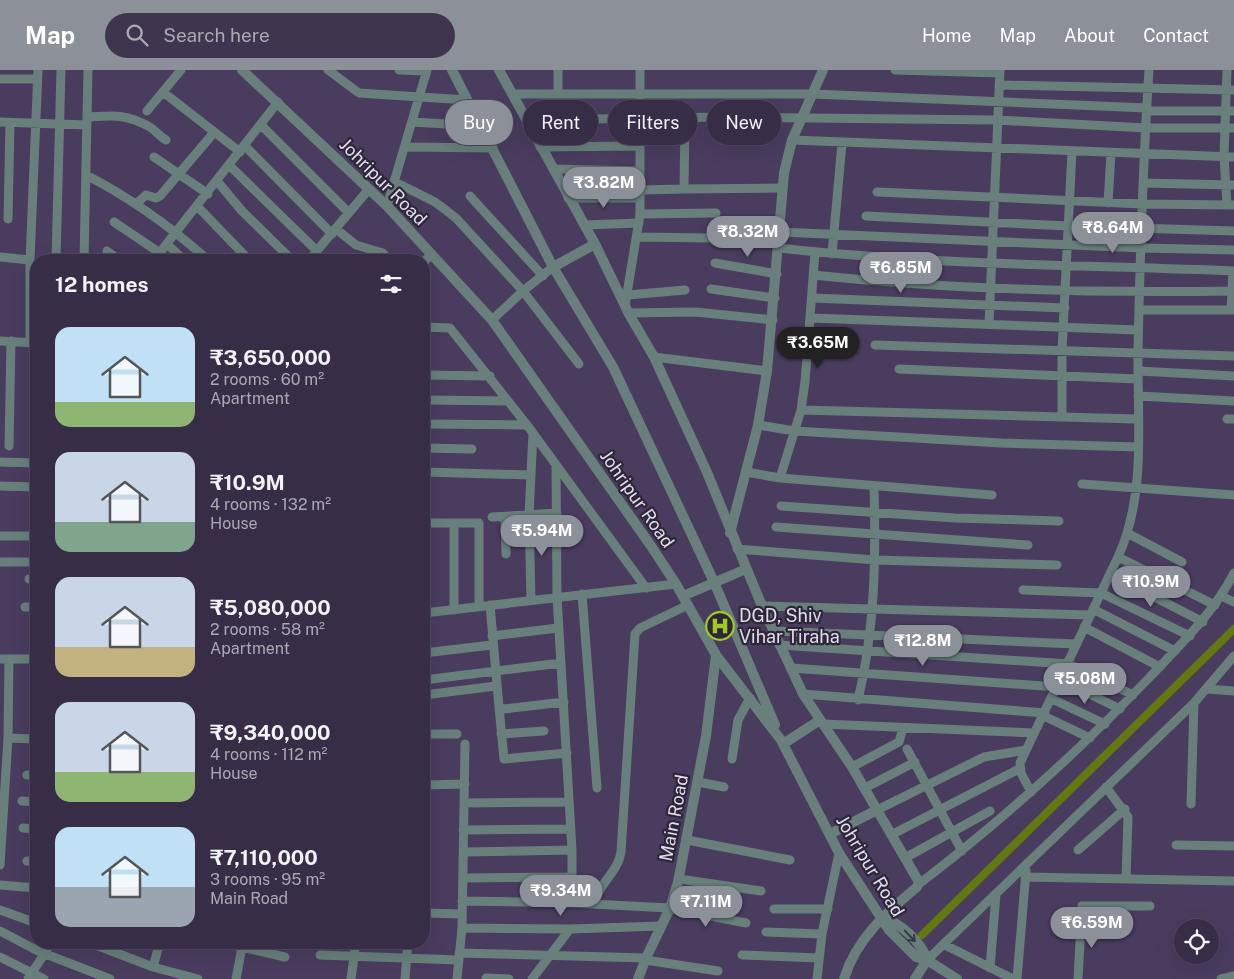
<!DOCTYPE html>
<html lang="en">
<head>
<meta charset="utf-8">
<style>
	body { margin:0; font-family:"Public Sans",sans-serif; background:#3f354e; color:#f1f3f6; height:100vh; display:flex; flex-direction:column; font-size:19px; white-space:nowrap }
	* { box-sizing:border-box; margin:0 }
	p { font-size:16px; color:#aba8b4 }
	.icon { flex:none; width:28px; height:28px; fill:none; stroke:currentColor; stroke-width:2; stroke-linecap:round; stroke-linejoin:round }
	.map { position:relative; flex:1; overflow:hidden }
	.side { position:absolute; left:30px; top:184px; width:400px; height:695px; display:flex; flex-direction:column; background:#382d47; border-radius:20px; box-shadow:0 5px 20px #0002,0 0 0 1px #524960 }
	.side>* { flex:none }
	.top-card { position:absolute; left:445px; top:30px; width:475px; height:45px; display:flex; gap:10px }
	.controls { position:absolute; left:1174px; top:849px; display:grid; gap:10px }
	.controls a { display:grid; place-items:center; width:45px; height:45px; border-radius:50%; background:#382d47; box-shadow:0 5px 20px #0002,0 0 0 1px #524960; font-size:25px }
	.price { position:absolute; translate:-50% -42px; padding:0 11px; border-radius:18px; background:#8c9099; color:#fff; font-size:16px; line-height:32px; filter:drop-shadow(0 1px 2px #0008) }
	.price::after { content:''; position:absolute; left:50%; top:30px; width:15px; height:11px; margin-left:-8px; background:inherit; clip-path:polygon(0 0,100% 0,50% 100%) }
	.price.current { background:#222; color:#fff }
	ul { padding:0; list-style:none }
	li { display:flex; align-items:center; gap:15px; height:125px; padding:0 25px }
	li span { display:grid; place-items:center; flex:none; width:140px; height:100px; border-radius:15px; color:#555 }
	li>.icon { margin-inline-start:auto }
	span .icon { width:60px; height:60px; fill:#fffc; stroke-width:1 }
	li b { font-size:21px }
	h2 { display:flex; justify-content:space-between; align-items:center; height:60px; padding:0 25px; font-size:21px }
	.pill { padding:0 18px; border-radius:22px; background:#382d47; box-shadow:0 5px 20px #0002,0 0 0 1px #524960; font-size:18px; line-height:45px }
	.pill.current { background:#8c9099; color:#fff }
	header { display:flex; align-items:center; gap:30px; box-sizing:border-box; height:70px; padding:0 25px; background:#8c9099; color:#fff }
	header strong { font-size:24px }
	nav { display:flex; gap:28px; margin-inline-start:auto; font-size:18px }
	.search { width:350px; height:45px; background:#3f354e; display:flex; align-items:center; gap:12px; box-sizing:border-box; padding:0 18px; border-radius:28px; color:#aba8b4; font-size:19px }
	.map>svg:first-child { display:block }
	.lines { fill:none; stroke-linecap:round; stroke-linejoin:round }
	.canal { stroke:#61790e; stroke-width:8 }
	.minor { stroke:#687f7b; stroke-width:9 }
	.tertiary { stroke:#687f7b; stroke-width:10 }
	.oneway { stroke:#393945 }
	.labels { text-anchor:middle; stroke-width:4.5; stroke-linejoin:round; paint-order:stroke }
	.street-label { font-size:18px; fill:#e3dbf1; stroke:#2d2737 }
	.poi-label { font-size:18px; fill:#e3dbf1; stroke:#2d2737; text-anchor:start }
</style>
</head>
<body>
<header>
<strong>Map</strong>
<div class="search"><svg class="icon" aria-label="search" viewBox="0 0 24 24"><circle cx="10" cy="10" r="6"/><path d="M15 15l6 6"/></svg>Search here</div>
<nav><a>Home</a><a>Map</a><a>About</a><a>Contact</a></nav>
</header>
<div class="map">
<svg width="1234" height="909" viewBox="0 0 1234 909">
	<rect width="100%" height="100%" fill="#4a3c5f"/>
	<g class="lines">
		<path class="canal" d="M922 865 1234 559"/>
		<path class="minor" d="M328 0 359 23 467 30
			M399 0 426 1
			M558 0V23
			M895 0 1000 3
			M0 9H37
			M999 15 1234 20
			M163 22 240 82
			M512 24H813L1147 38
			M147 41 181 0
			M1147 41H1234
			M87 47C112 46 124 43 148 56 154 59 159 66 166 70
			M526 50 725 47 997 50 1146 58H1234
			M0 52 87 55
			M412 52 481 56
			M261 55 349 143
			M792 70 1234 87
			M245 76 332 164
			M405 77 493 78
			M540 77 640 76
			M154 87 208 124
			M230 96 317 181
			M553 99 640 101
			M86 105C131 128 171 157 208 190
			M217 111 242 141 292 190
			M395 112 435 132 456 148 523 221 579 294
			M1143 113 1234 115
			M684 119 782 118
			M640 120 684 119 685 48
			M877 122 1143 134 1234 135
			M470 126 543 206
			M568 128H640
			M1108 133 1111 83
			M136 134 146 125 156 128 160 126 211 66
			M1227 135 1224 86 1227 0
			M387 136 427 0
			M198 137 249 190
			M640 144 716 143
			M866 146 1068 156 1234 161
			M8 149 10 53
			M114 152 160 183
			M584 155 639 153
			M336 159 356 175 383 183 388 190
			M780 162 1142 178 1234 180
			M638 167 779 169
			M167 174 184 190
			M779 178C930 195 1083 195 1234 201
			M107 181 119 190
			M832 184 842 73
			M0 187 30 190
			M56 190 61 0
			M84 190 88 0
			M154 190 278 32
			M309 190 369 119
			M424 192 431 184
			M715 193 777 204
			M814 205C953 220 1093 223 1232 221
			M711 219 775 228
			M628 225 685 220
			M812 228 1065 238
			M625 236 640 144V0
			M1140 240H1234
			M1231 240 1233 201
			M628 243 696 242 773 250
			M811 248 1138 260
			M492 250 523 221 553 197
			M989 254 1000 0
			M424 257 450 258 527 355 646 518
			M0 271 36 273
			M30 272V190L38 0
			M875 275 1234 286
			M654 287 767 301
			M899 299 1138 309
			M1138 301 1234 306
			M424 305 490 306
			M1138 326 1234 331
			M424 330 508 331
			M801 340 1137 349
			M1062 346V280L1072 81
			M1227 349H1234
			M424 354 527 355
			M758 355 795 361 1001 373 1138 377
			M9 376 11 271
			M424 378 472 379
			M0 392 36 393
			M556 395 557 527 572 780V833
			M424 402 531 405
			M746 402 780 408 992 425
			M780 408 801 340 805 312 815 182
			M1082 414 1234 425
			M0 416 36 417
			M781 436 955 448 1059 451
			M492 447 557 443
			M505 447 506 484
			M424 453H479V536
			M776 457 1028 475
			M1129 464 1182 492
			M0 466H36
			M737 479 875 490 1057 495
			M1118 487 1215 535
			M0 492H36
			M1110 504 1203 552
			M29 509H36
			M1023 520 1101 523 1190 566
			M582 524 597 718
			M1221 526 1234 532
			M531 530 529 445 533 363
			M490 535 499 637 504 639 564 632
			M762 536 1090 545
			M25 537H36
			M1093 539 1175 581
			M454 540V453
			M424 543 676 514
			M1084 557 1160 597
			M774 561 1076 574
			M492 566 558 558
			M779 575 1069 594 1133 625
			M424 583 492 575
			M0 589H36
			M791 598 1057 617
			M424 610 561 593
			M1061 610 1120 639
			M1207 619 1234 621
			M803 624 1045 643
			M424 625 496 616
			M1052 629 1105 654
			M858 630C875 560 876 488 874 417
			M499 637 504 689 567 683
			M1044 646 1090 668
			M823 654 1034 663
			M424 664H457
			M501 664 544 661
			M8 668 36 669
			M907 679 962 781
			M732 689 738 650 750 628
			M852 697 899 672 903 658
			M27 705H36
			M698 712 724 717
			M424 715 465 714
			M1106 717 1128 747 1126 809
			M865 718 915 692
			M1031 722 1021 703 1020 693 1118 487C1147 424 1137 348 1138 281 1140 187 1143 93 1149 0
			M22 731 36 732
			M464 733 569 732
			M1191 734 1194 633
			M877 740 984 687 1026 680
			M23 758 36 759
			M463 760 571 759
			M891 765 1019 699
			M687 770 790 790
			M1176 775 1234 776
			M1078 780 1125 739
			M463 782 572 780
			M905 788 990 741
			M27 791 36 792
			M0 795 8 668 9 589
			M1025 807 1234 811
			M463 808 571 807
			M679 809 761 821
			M919 814C1001 751 1077 683 1148 609 1180 575 1212 545 1234 503
			M0 815 36 818
			M462 831 572 833 670 838 746 853
			M595 834C598 813 618 803 621 782L635 564 640 558 688 535
			M774 839H828
			M0 840 36 853
			M424 843 462 844
			M462 858 570 859 661 856
			M0 861 38 881 110 909
			M766 862 822 864
			M88 872 153 897 198 909
			M219 872 285 887
			M945 875 1013 909
			M459 883 646 888
			M320 885 459 890
			M742 885 819 888
			M0 887 44 909
			M645 890 718 901
			M927 890 1194 633 1234 586
			M153 897 160 872
			M990 898 996 824
			M486 908 509 909
			M28 909 52 872
			M236 909 243 872
			M351 909 356 872
			M405 909 408 872
			M457 909 462 858 465 674
			M532 909 570 859
			M817 909 822 864 839 783
			M1017 909 1026 801
			M1078 909 1082 836H1150
			M1221 909 1234 906"/>
		<path class="tertiary" d="M242 0 387 136 492 250 651 476 676 514 716 585 781 670 839 783 889 860 916 887 927 890 957 909
			M452 0 553 197 613 297 714 512 775 655
			M499 0 595 174 629 244 654 287 706 400 762 536 803 624 852 697 919 812 917 817C886 843 856 869 844 909
			M553 197 595 174
			M730 463 758 355 767 301 784 103 792 70 823 0
			M683 526 746 499
			M783 674 820 650
			M830 764 877 740
			M882 847C901 854 921 871 927 890L915 909
			M638 909 646 888 670 838 678 812 706 666 716 585"/>
	</g>
	<defs><path id="oneway-shaft" d="M-6 0H5M1.5-3L5.5 0L1.5 3" fill="none" stroke-width="1.6" stroke-linecap="round" stroke-linejoin="round" transform="scale(1.25)"/></defs>
	<use class="oneway" href="#oneway-shaft" transform="translate(910 866) rotate(46)"/>
	<defs>
		<symbol id="hospital-ring" viewBox="-11 -11 22 22"><circle r="9.5" fill="#2d2737" stroke="#a3c926" stroke-width="1.5"/><path d="M-5-5h3v3.5h4V-5h3V5h-3V1.5h-4V5h-3Z" fill="#a3c926"/></symbol>
	</defs>
	<g fill-rule="evenodd">
		<use href="#hospital-ring" x="704" y="540" width="32" height="32"/>
	</g>
	<g class="labels">
		<g class="street-label">
			<text transform="translate(383 112) rotate(45)" y="6">Johripur Road</text>
			<text transform="translate(637 429) rotate(55)" y="6">Johripur Road</text>
			<text transform="translate(674 748) rotate(-79)" y="6">Main Road</text>
			<text transform="translate(870 796) rotate(59)" y="6">Johripur Road</text>
		</g>
		<g class="poi-label">
			<text x="739" y="552">DGD, Shiv<tspan x="739" dy="21">Vihar Tiraha</tspan></text>
		</g>
	</g>
</svg>
<div class="controls">
<a><svg class="icon" aria-label="locate" viewBox="0 0 24 24"><circle cx="12" cy="12" r="6"/><path d="M12 2v4M12 18v4M2 12h4M18 12h4"/></svg></a>
</div>
<b class="price" style="left:604px;top:139px">₹3.82M</b>
<b class="price" style="left:1113px;top:184px">₹8.64M</b>
<b class="price" style="left:748px;top:188px">₹8.32M</b>
<b class="price" style="left:901px;top:224px">₹6.85M</b>
<b class="price current" style="left:818px;top:299px">₹3.65M</b>
<b class="price" style="left:542px;top:487px">₹5.94M</b>
<b class="price" style="left:1151px;top:538px">₹10.9M</b>
<b class="price" style="left:923px;top:597px">₹12.8M</b>
<b class="price" style="left:1085px;top:635px">₹5.08M</b>
<b class="price" style="left:561px;top:847px">₹9.34M</b>
<b class="price" style="left:706px;top:858px">₹7.11M</b>
<b class="price" style="left:1092px;top:879px">₹6.59M</b>
<div class="top-card">
<a class="pill current">Buy</a>
<a class="pill">Rent</a>
<a class="pill">Filters</a>
<a class="pill">New</a>
</div>
<section class="side">
<h2>12 homes<svg class="icon" aria-label="filters" viewBox="0 0 24 24"><path d="M4 7h16M4 17h16"/><circle cx="9" cy="7" r="2"/><circle cx="15" cy="17" r="2"/></svg></h2>
<ul>
<li><span style="background:linear-gradient(#bfe0f5 75%,#8fb573 0)"><svg class="icon" aria-label="home" viewBox="0 0 24 24"><path d="M3 11l9-7 9 7M6 9v11h12V9"/></svg></span><div><b>₹3,650,000</b><p>2 rooms · 60 m²</p><p>Apartment</p></div></li>
<li><span style="background:linear-gradient(#c9d6e8 70%,#7fa58c 0)"><svg class="icon" aria-label="home" viewBox="0 0 24 24"><path d="M3 11l9-7 9 7M6 9v11h12V9"/></svg></span><div><b>₹10.9M</b><p>4 rooms · 132 m²</p><p>House</p></div></li>
<li><span style="background:linear-gradient(#c9d6e8 70%,#c2b280 0)"><svg class="icon" aria-label="home" viewBox="0 0 24 24"><path d="M3 11l9-7 9 7M6 9v11h12V9"/></svg></span><div><b>₹5,080,000</b><p>2 rooms · 58 m²</p><p>Apartment</p></div></li>
<li><span style="background:linear-gradient(#c9d6e8 70%,#8fb573 0)"><svg class="icon" aria-label="home" viewBox="0 0 24 24"><path d="M3 11l9-7 9 7M6 9v11h12V9"/></svg></span><div><b>₹9,340,000</b><p>4 rooms · 112 m²</p><p>House</p></div></li>
<li><span style="background:linear-gradient(#bfe0f5 60%,#9aa5b1 0)"><svg class="icon" aria-label="home" viewBox="0 0 24 24"><path d="M3 11l9-7 9 7M6 9v11h12V9"/></svg></span><div><b>₹7,110,000</b><p>3 rooms · 95 m²</p><p>Main Road</p></div></li>
</ul>
</section>
</div>
</body>
</html>
